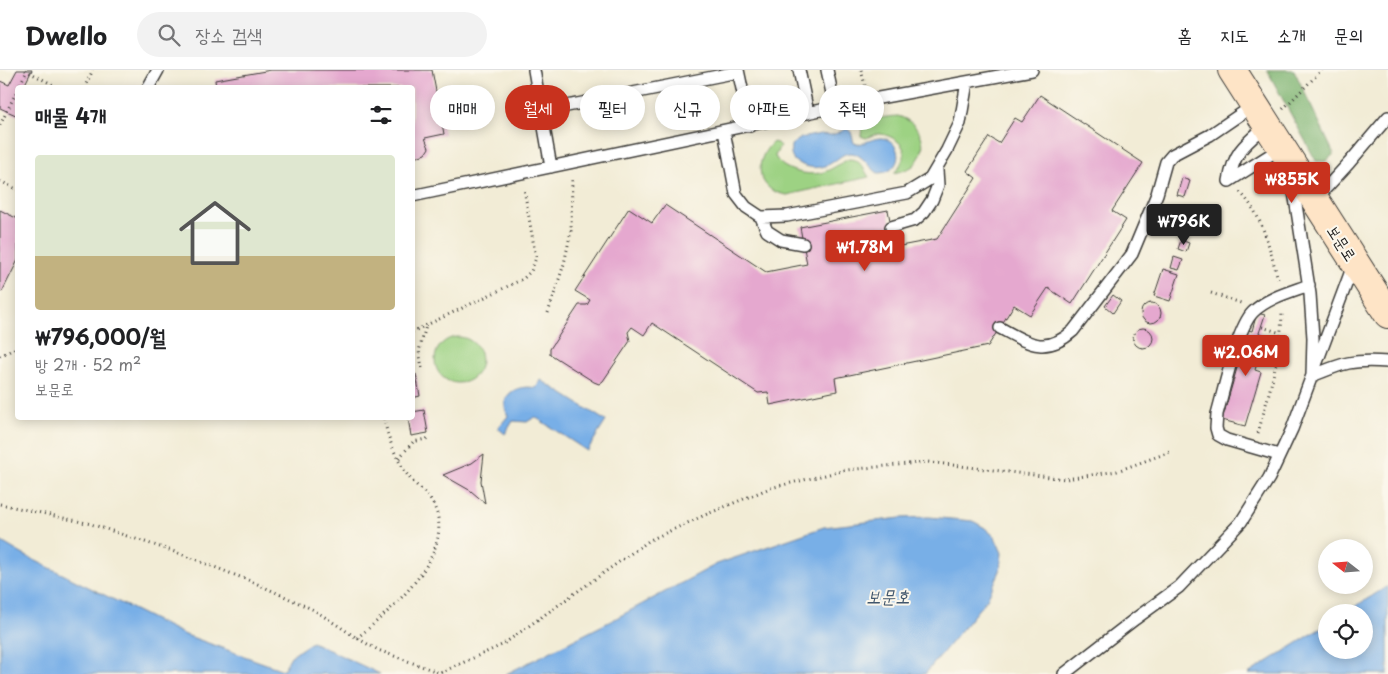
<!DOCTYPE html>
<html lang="ko">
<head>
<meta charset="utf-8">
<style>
	body { margin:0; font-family:"Playpen Sans","Poor Story",sans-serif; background:#f2f2f2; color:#202124; height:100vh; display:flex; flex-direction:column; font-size:19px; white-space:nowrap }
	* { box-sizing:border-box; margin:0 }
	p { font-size:16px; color:#757577 }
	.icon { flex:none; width:28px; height:28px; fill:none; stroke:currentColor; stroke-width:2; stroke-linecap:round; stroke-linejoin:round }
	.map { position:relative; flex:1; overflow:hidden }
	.details { position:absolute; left:15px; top:15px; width:400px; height:335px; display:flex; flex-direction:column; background:#fff; border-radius:5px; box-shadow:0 2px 12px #0003 }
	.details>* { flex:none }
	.hud { position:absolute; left:430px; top:15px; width:475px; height:45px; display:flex; gap:10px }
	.needle { width:32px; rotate:287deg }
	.fabs { position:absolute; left:1318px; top:469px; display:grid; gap:10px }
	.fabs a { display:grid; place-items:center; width:55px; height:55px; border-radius:50%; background:#fff; box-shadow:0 2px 12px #0003; font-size:25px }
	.price { position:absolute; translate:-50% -42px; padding:0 11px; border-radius:5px; background:#c8321e; color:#fff; font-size:16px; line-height:32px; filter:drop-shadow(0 1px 2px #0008) }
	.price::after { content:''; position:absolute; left:50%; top:30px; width:15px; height:11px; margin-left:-8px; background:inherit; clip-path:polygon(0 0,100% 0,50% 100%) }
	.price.active { background:#222; color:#fff }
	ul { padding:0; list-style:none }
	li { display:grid; align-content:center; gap:10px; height:265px; padding:0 20px }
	li span { display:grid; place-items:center; height:155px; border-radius:5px; color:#555 }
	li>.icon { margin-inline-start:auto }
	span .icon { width:90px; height:90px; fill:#fffc; stroke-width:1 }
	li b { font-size:21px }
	h2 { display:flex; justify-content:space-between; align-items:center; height:60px; padding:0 20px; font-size:21px }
	.chip { padding:0 18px; border-radius:22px; background:#fff; box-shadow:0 2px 12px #0003; font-size:18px; line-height:45px }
	.chip.active { background:#c8321e; color:#fff }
	header { display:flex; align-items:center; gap:30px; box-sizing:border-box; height:70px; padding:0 25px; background:#fff; border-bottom:1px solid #e0e0e0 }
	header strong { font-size:24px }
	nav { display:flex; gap:28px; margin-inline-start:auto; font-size:18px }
	.search { width:350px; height:45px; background:#f2f2f2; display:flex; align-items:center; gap:12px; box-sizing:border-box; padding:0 18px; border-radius:28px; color:#757577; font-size:19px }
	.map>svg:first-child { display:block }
	.green { fill:#9dd283; stroke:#5c7750 }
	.forest { fill:#7eb471; stroke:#4d6846 }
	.water { fill:#78afe7; stroke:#4a6682 }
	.building { fill:#e5a8cf }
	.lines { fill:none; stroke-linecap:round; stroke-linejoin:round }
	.lane-casing { stroke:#3c3b38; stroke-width:14 }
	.secondary-casing { stroke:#3c3b38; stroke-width:30 }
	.path { stroke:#3c3b38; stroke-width:3; stroke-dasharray:1 4; stroke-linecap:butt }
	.lane { stroke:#fff; stroke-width:11 }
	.secondary { stroke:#fee4c6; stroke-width:28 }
	.labels { text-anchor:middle; stroke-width:4; stroke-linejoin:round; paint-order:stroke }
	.street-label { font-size:16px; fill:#1c1c1c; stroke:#fbf7ec }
	.water-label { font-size:18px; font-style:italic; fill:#41576d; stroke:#fbf7ec }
</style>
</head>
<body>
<header>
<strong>Dwello</strong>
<div class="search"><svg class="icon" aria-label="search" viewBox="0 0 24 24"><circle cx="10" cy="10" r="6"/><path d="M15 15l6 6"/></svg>장소 검색</div>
<nav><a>홈</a><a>지도</a><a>소개</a><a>문의</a></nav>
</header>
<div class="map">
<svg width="1388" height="604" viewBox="0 0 1388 604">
	<rect width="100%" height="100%" fill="#fbf7ec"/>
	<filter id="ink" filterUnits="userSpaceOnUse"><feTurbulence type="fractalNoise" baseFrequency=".02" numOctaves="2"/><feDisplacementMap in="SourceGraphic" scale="10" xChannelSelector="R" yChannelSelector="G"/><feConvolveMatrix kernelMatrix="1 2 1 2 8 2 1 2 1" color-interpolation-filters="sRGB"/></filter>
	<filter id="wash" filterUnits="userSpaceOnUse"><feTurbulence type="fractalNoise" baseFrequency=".0096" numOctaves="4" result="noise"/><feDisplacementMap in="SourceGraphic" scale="20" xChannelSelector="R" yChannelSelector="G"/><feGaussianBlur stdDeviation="1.12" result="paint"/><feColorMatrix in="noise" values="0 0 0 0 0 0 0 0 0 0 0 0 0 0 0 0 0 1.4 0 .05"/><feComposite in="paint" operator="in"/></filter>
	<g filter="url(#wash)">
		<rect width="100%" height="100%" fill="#f2ecd6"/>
		<path class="green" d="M898 46C921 53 932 77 913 96 908 100 900 101 894 103 899 97 904 91 904 82 904 72 887 63 877 64 874 64 869 67 866 68L861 66 862 55C872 48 885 47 898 46Z
			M773 72 777 73 780 76 775 86C781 101 809 107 824 102 833 99 840 93 849 89 860 89 863 98 869 107L787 125C781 124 773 122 769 118 754 104 760 84 773 72Z
			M435 290a23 23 0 1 1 46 0a23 23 0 1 1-46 0Z"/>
		<path class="forest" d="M1267 0H1294L1334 84 1326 91H1316Z"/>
		<path class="water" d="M847 59 851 62 854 73 858 74C866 73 873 68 881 68 898 69 904 91 890 100 888 102 882 103 878 103 870 98 861 83 851 83 843 83 839 88 833 92 823 99 811 99 800 94 791 91 790 84 791 75L801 68 820 64 832 65Z
			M541 310 606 351 587 381 535 347 527 352 513 351 505 364 498 358 508 346C497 324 518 314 536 318Z
			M929 447 973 451 985 458 995 467 1002 483 1000 501 987 529 925 604H506L607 553 717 494 824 457 901 448Z
			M0 471 22 484 183 564 283 600 291 586 312 572 380 604H0Z
			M1388 516V604H1248L1326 555V580H1364V542H1346Z"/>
		<g id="blocks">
			<path class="building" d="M17 0H32L23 18H18V46L0 38V11L9 15Z
				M271 0H432L444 64 425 68 429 78 425 84 417 87 412 85V18H216L215 10Z
				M1040 25 1143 93 1112 141 1126 150 1072 234 1048 218 1030 245 1014 235 988 276 835 308 837 321 770 335 768 322 758 323 652 253 644 265 632 257 628 262 630 271 603 311 599 314 594 312 550 284V279L579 235H587L590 230 575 221 629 138 652 153 665 135 766 202 807 194 800 157 888 140 895 177 937 169 976 108 967 101 989 67 999 73 1015 48 1022 52Z
				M1182 108 1190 111 1185 127 1177 125Z
				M0 140 18 149V190L2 222 0 221Z
				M1181 170 1189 173 1186 182 1178 179Z
				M1174 187 1183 190 1179 200 1171 198Z
				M1163 199 1179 204 1170 231 1154 226Z
				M1113 225 1121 231 1113 243 1105 236Z
				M1141 243a10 10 0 1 1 20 0a10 10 0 1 1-20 0Z
				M1257 243 1265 245 1259 263 1265 265 1255 300 1261 302 1245 356 1222 350 1248 260 1252 261Z
				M1133 268a10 10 0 1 1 20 0a10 10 0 1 1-20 0Z
				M416 304 420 326 412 328V305Z
				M424 340 428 363 411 366 408 348H412V342Z
				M484 384 481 411 485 433 471 421 443 405 472 393Z"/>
		</g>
	</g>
	<g filter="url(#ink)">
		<use href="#blocks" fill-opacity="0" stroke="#3c3b38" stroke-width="1"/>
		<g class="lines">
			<defs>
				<path id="lane" d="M534 0 551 97
					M738 0 750 56
					M799 0 808 43
					M827 0 835 37
					M148 18 158 0
					M542 41 738 2
					M724 61 736 124 746 137 761 147 767 161 781 170 803 174
					M1292 109 1310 224 1313 268 1312 306C1343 293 1353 289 1388 292
					M1229 111C1234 81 1245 74 1267 55
					M1229 111 1281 78
					M412 126 868 30 1032 0
					M1315 130 1349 93 1388 47
					M761 147 787 146 907 123 930 109 947 80 960 53 967 12
					M891 157 915 150 924 142 932 130 938 115 937 100
					M1000 258C1028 273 1045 286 1073 261L1132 184 1157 124 1166 92 1172 85 1210 65 1254 35
					M1279 385 1227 370 1218 365 1216 358 1217 344C1224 320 1237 258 1253 242 1267 228 1290 222 1309 215
					M1064 604 1135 549 1179 517 1241 452 1269 408 1292 359 1354 193"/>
				<path id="secondary" d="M1232 0 1388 244"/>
			</defs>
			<use href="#lane" class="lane-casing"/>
			<use href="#secondary" class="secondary-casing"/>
			<path class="path" d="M25 0 59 18
				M861 0 865 15
				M18 18 27 1
				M84 18 93 0
				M1283 39 1322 0
				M0 55 18 19
				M0 111 18 120
				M1240 122C1264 147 1269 178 1278 209
				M1211 223 1241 233
				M548 243 564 194 571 161 572 107
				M1262 257 1281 263
				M412 262 523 209 531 201 536 188 524 119
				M0 286 18 277
				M422 298 419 281 426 256
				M1258 363C1269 323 1281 285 1282 242
				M399 388 413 372 430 368
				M0 434 91 454 178 483 253 512 314 540 357 568 378 580 440 603 502 575 650 470 705 445 770 418 846 400 928 392 1066 409 1117 401 1170 382
				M357 568C391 540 464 479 430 429 424 421 415 415 409 407 397 392 387 366 384 348"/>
			<use href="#lane" class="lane"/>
			<use href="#secondary" class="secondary"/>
		</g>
	</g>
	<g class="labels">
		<g class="street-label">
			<text transform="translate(1342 173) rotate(57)" y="6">보문로</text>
		</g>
		<g class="water-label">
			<text x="888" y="533">보문호</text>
		</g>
	</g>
</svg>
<div class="fabs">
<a><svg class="needle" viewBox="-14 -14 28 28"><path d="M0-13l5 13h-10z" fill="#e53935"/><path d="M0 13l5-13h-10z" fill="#757577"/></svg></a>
<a><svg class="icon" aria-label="locate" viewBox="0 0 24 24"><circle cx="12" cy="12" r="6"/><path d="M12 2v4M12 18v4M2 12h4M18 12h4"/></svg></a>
</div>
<b class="price" style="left:1292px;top:134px">₩855K</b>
<b class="price active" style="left:1184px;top:176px">₩796K</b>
<b class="price" style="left:865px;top:202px">₩1.78M</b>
<b class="price" style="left:1246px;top:307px">₩2.06M</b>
<div class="hud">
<a class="chip">매매</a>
<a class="chip active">월세</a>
<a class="chip">필터</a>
<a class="chip">신규</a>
<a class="chip">아파트</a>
<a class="chip">주택</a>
</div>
<section class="details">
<h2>매물 4개<svg class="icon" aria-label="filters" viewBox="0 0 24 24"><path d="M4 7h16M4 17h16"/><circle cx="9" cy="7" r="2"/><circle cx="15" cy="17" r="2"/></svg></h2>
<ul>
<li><span style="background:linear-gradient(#dfe7d0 65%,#c2b280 0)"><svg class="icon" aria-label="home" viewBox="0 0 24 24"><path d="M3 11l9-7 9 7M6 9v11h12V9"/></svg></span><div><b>₩796,000/월</b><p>방 2개 · 52 m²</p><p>보문로</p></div></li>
</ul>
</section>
</div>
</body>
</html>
